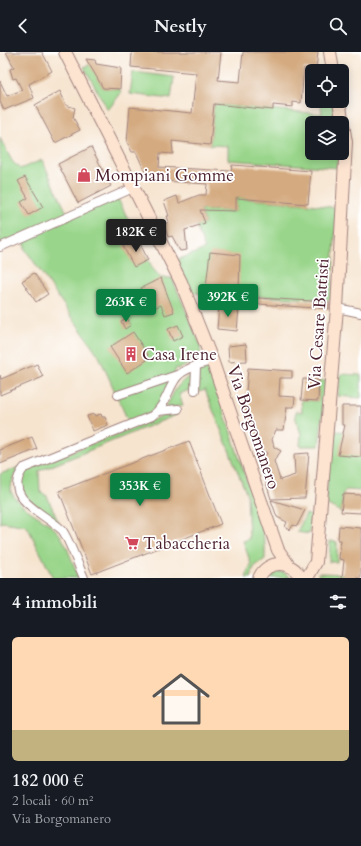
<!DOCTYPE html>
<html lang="it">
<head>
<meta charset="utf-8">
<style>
	body { margin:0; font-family:Cardo,serif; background:#242831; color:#f1f3f6; height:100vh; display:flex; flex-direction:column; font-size:15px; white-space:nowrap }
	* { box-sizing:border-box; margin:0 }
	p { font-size:13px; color:#9ea1a6 }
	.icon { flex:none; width:22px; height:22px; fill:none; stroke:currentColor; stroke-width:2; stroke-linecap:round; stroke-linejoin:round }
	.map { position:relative; height:526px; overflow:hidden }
	.sheet { display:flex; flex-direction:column; background:#171b24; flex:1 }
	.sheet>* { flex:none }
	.controls { position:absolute; left:305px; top:12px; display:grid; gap:8px }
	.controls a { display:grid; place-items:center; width:44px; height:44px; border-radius:6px; background:#171b24; box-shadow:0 2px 10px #0003; font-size:20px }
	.price { position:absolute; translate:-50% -34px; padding:0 9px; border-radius:4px; background:#0b8043; color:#fff; font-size:13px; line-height:26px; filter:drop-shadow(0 1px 2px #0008) }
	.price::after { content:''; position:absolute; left:50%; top:24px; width:12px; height:9px; margin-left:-6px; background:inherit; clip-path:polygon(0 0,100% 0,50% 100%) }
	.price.on { background:#222; color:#fff }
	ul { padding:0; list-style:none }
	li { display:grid; align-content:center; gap:8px; height:212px; padding:0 12px }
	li+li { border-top:1px solid #363941 }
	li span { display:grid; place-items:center; height:124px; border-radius:6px; color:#555 }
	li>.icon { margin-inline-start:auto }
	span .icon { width:72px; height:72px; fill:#fffc; stroke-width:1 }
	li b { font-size:17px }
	h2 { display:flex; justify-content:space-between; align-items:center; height:48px; padding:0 12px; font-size:17px }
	header { display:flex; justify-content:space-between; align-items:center; height:52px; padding:0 12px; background:#171b24; font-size:18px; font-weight:700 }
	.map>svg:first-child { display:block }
	.green { fill:#99d58a; stroke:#727a5a }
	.building { fill:#d4aa80 }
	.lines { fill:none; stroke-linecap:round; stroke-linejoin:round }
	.street-casing { stroke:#a0827d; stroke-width:10 }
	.secondary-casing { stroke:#a0827d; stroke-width:14 }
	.street { stroke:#fff; stroke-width:8 }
	.secondary { stroke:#fde4d1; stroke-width:12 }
	.labels { text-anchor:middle; stroke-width:3.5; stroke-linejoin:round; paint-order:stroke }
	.poi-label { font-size:17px; fill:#4a1f2b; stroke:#fff; text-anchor:start }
	.street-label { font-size:17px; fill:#4a1f2b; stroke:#fff }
</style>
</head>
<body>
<header><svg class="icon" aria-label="back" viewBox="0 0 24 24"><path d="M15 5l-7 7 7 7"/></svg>Nestly<svg class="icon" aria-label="search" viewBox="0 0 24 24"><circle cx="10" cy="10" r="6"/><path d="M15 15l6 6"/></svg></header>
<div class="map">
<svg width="361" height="526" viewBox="0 0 361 526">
	<rect width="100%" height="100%" fill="#fff"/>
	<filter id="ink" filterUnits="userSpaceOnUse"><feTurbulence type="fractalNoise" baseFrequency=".025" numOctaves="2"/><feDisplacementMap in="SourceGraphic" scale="8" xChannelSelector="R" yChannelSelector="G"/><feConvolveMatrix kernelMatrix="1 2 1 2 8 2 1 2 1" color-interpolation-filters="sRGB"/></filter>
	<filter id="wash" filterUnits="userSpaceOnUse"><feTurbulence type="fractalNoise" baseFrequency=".012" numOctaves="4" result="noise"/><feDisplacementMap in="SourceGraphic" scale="16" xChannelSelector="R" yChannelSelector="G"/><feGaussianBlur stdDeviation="0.9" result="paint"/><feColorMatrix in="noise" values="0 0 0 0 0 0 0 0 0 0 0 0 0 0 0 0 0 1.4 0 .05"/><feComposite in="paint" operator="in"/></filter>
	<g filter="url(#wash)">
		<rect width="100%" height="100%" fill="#f6e4cf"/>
		<path class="green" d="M91 12 103 36 120 37 121 41 108 58 84 15Z
			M133 20 174 25 171 47 130 42Z
			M326 49H333L337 71H312V101H340L339 116 228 108V94L210 93 214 52 322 62 321 53Z
			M0 86 12 109 20 117 42 108 68 163 0 192Z
			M117 145 153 217 161 226H172L200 292C203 309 192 311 178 317L176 316 172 329 154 359 129 371 99 304 25 197V186Z
			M236 146 308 152 337 156 331 248 194 241 185 228 177 208 205 197 196 174 205 171 200 158 236 159Z
			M205 317 209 319 217 338 261 472 265 492V507L254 515 251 526H246L251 512 243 489 249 487V484L247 443 205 338 199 340 197 335 179 342 183 353 165 357C178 332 179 328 205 317Z
			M341 322 361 323V346L338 344Z
			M319 328 326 329 319 394H300L301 382 295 364 296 359 302 360 301 348 318 349Z
			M175 361 176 363 39 419 40 440 47 444 60 474 20 440 21 423 31 416 160 365Z
			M331 379 361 380V439L346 438 343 441 341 460 326 452Z
			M22 414C14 422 11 428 11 440 21 458 42 464 56 478 66 488 73 513 79 526H53L27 474 3 470 0 471V422Z
			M306 462 311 464 309 482 297 480Z
			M330 489 337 490V510H329Z
			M280 520 285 521 291 526H268L273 522Z
			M318 521 349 522V526H319Z"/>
		<g id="blocks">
			<path class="building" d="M6 0H42L52 19 29 32 34 46 4 58 0 50V29L7 44 22 38 16 26 13 27 10 17 14 15Z
				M132 0H221L218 28 240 30 243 0H318L316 18 304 16 301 51 293 50V55L273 53V58L214 52 210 93 172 89 173 102 160 101 159 115 231 119 232 113 311 119 308 152 236 146V159L200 158 205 171 185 178 187 198 180 199 172 184 168 185 164 172 169 170 167 164H169L164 149 177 144 179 151 199 143H206L207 132 149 128 136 100H132L127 90 130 55 192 61 196 21 131 15Z
				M86 7 95 8 96 12 121 16 120 37 103 36Z
				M60 39 66 53 75 56 73 65 80 78 55 91 35 53Z
				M91 95 111 134 78 151 58 112Z
				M25 125 43 155 29 163 21 150 28 146 18 129Z
				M138 187 148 208 134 215 123 194Z
				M210 200 240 203 239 239 206 235Z
				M34 221 48 242 36 250 22 229Z
				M161 226 174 260 165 263 161 253 151 257 141 236Z
				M258 246 329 250V257L258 252Z
				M219 254 239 256 237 279 217 277Z
				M127 266 131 273 125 277 121 269Z
				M178 273 183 284 173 289 168 277Z
				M133 280 148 303 145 305 147 308 127 321 110 295Z
				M246 292 247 309 229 310 228 294Z
				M37 312 43 325 0 343V323L1 327Z
				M248 316 292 319V326H280L279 344 295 345 294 355H287L284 378H276L272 387 274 395 281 399 274 409 280 428 295 423 294 402 309 401 305 446 271 447 260 411 267 401 260 397 245 352Z
				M303 327 319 328 318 349 301 348Z
				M342 354H361V405L338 403 345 373H342Z
				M94 362 95 364 101 362 102 365H105L108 373 93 379 87 364Z
				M32 385 37 397 0 412V398Z
				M189 389 221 472 92 522 59 439Z
				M343 442 361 443V461L341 460Z
				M271 448 305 458 297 474 293 473 290 478 285 475 287 470 277 465Z
				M339 474 361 476V526H342L344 508 339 507 341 488H338Z"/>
		</g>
	</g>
	<g filter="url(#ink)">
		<use href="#blocks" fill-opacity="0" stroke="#a0827d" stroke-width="1"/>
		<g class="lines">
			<defs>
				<path id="street" d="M0 195 133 136
					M337 256 361 261
					M195 338 196 315
					M118 343 180 322
					M158 359 178 357
					M84 526C80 517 67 483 62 478 46 462 0 446 24 416L152 364C168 352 168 332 180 322 188 315 203 312 212 308"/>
				<path id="secondary" d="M65 0 181 230 212 308 278 498 289 514
					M330 0 333 19
					M259 526C268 507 292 508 301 526
					M307 526 316 510 337 256 346 90 339 49"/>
			</defs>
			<use href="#street" class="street-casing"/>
			<use href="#secondary" class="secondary-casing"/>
			<use href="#street" class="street"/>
			<use href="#secondary" class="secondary"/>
		</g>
	</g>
	<defs>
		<symbol id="shop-bare" viewBox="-9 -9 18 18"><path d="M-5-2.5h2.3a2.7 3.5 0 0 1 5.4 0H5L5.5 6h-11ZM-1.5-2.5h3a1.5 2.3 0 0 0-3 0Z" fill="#d1495b" stroke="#fff" stroke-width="2.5" paint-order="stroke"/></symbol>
		<symbol id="building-bare" viewBox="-9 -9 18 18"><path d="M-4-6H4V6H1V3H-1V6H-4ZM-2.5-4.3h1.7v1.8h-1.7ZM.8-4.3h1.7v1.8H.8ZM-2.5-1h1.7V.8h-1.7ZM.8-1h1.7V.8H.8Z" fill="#d1495b" stroke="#fff" stroke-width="2.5" paint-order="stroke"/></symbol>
		<symbol id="supermarket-bare" viewBox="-9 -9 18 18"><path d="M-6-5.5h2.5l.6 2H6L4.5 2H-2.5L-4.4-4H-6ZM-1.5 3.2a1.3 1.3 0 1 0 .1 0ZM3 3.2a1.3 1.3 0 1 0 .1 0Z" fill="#d1495b" stroke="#fff" stroke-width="2.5" paint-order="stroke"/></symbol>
	</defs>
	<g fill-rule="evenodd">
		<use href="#shop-bare" x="74" y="113" width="20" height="20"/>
		<use href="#building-bare" x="121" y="292" width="20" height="20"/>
		<use href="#supermarket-bare" x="122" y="481" width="20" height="20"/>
	</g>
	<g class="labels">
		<g class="poi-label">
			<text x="95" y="129">Mompiani Gomme</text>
			<text x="142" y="308">Casa Irene</text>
			<text x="143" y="497">Tabaccheria</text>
		</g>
		<g class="street-label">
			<text transform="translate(318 272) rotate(-86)" y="6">Via Cesare Battisti</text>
			<text transform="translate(254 375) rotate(71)" y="6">Via Borgomanero</text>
		</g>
	</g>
</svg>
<div class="controls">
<a><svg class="icon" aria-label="locate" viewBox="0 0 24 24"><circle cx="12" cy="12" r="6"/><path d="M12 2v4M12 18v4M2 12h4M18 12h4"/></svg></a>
<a><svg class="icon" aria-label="layers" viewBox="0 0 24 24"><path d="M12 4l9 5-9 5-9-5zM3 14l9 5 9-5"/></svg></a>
</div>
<b class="price on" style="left:136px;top:201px">182K €</b>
<b class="price" style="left:228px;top:266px">392K €</b>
<b class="price" style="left:126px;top:271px">263K €</b>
<b class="price" style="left:140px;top:455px">353K €</b>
</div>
<section class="sheet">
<h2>4 immobili<svg class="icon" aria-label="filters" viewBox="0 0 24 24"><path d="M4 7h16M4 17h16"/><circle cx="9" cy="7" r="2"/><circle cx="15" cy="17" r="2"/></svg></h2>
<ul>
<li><span style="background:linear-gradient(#ffd9b3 75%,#c2b280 0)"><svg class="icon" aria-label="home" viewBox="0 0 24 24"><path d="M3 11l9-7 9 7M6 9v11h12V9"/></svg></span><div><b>182 000 €</b><p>2 locali · 60 m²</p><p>Via Borgomanero</p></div></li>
</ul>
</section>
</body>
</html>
